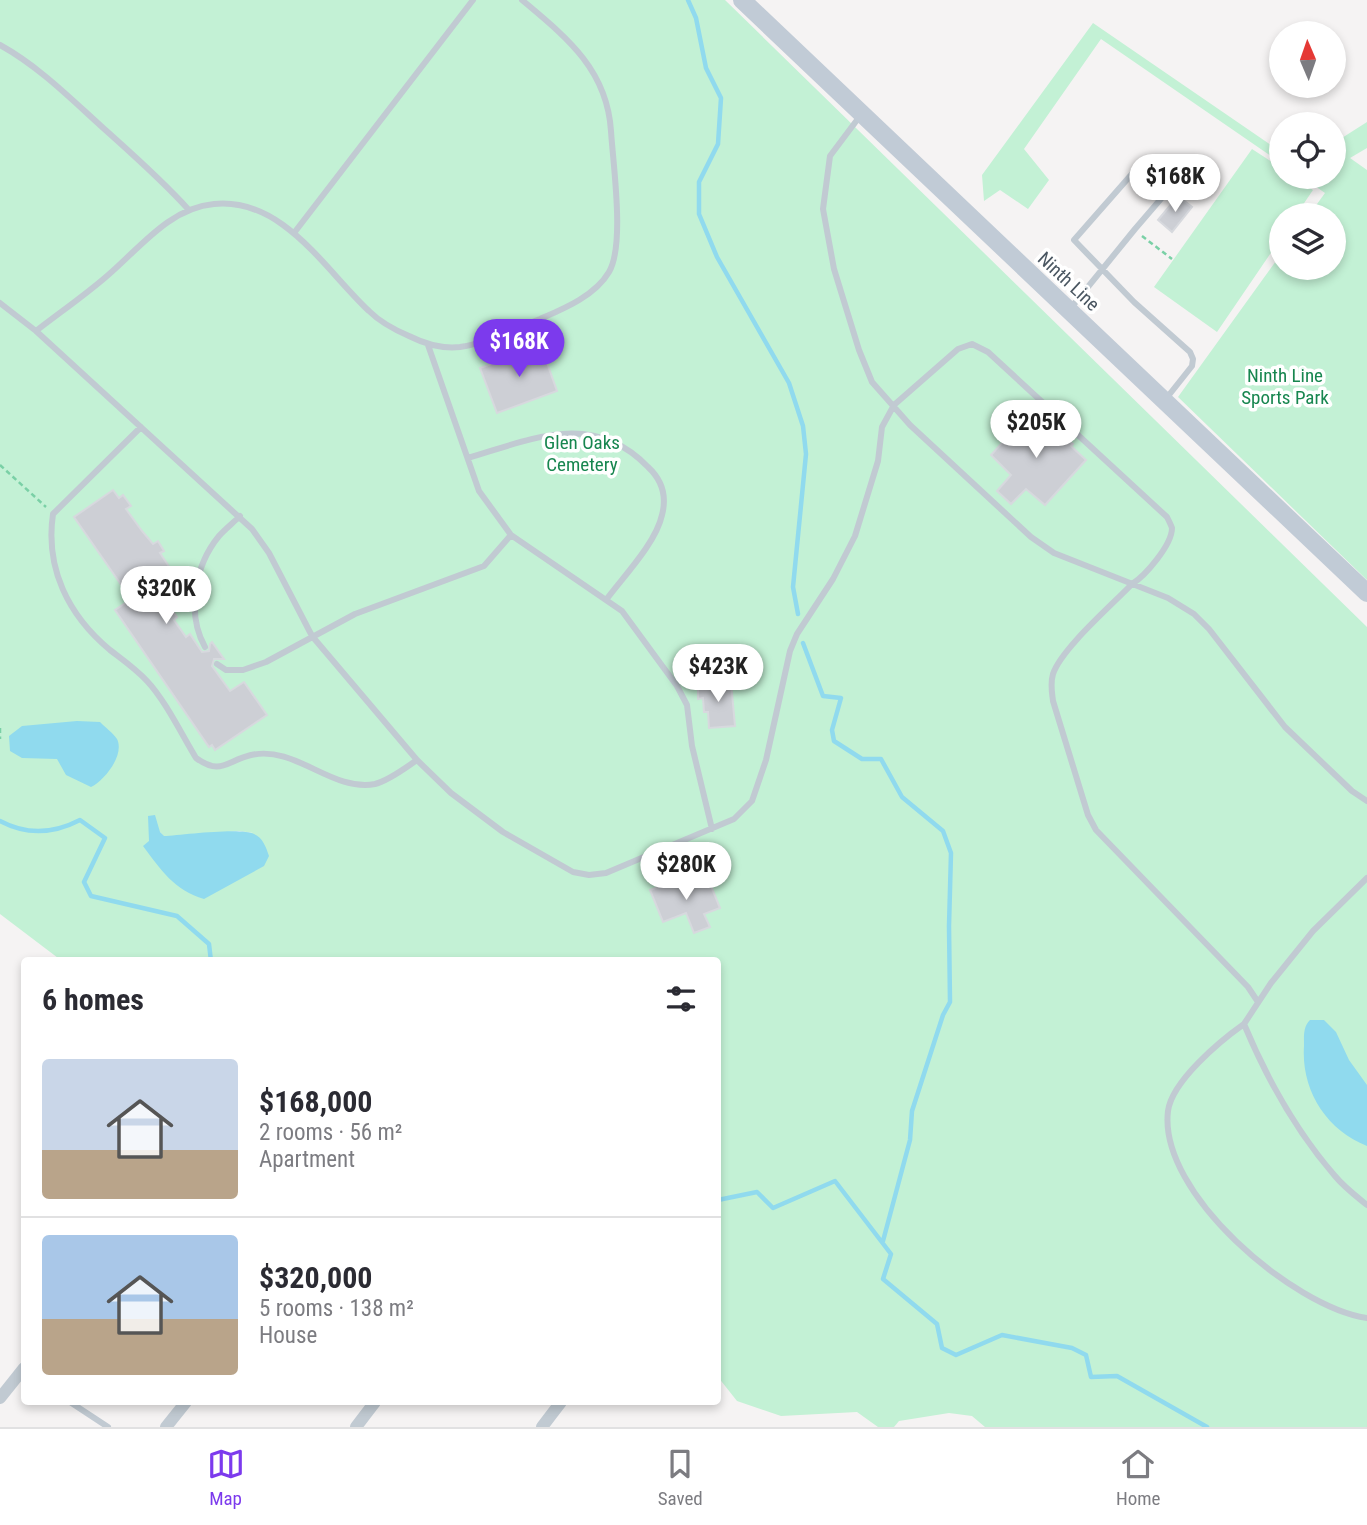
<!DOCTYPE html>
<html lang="en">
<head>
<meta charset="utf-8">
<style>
	body { margin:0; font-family:"Roboto Condensed",sans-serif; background:#f7f7f7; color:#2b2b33; height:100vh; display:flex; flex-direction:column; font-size:26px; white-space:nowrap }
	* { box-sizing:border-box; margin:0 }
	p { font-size:23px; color:#7c7c81 }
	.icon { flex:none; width:38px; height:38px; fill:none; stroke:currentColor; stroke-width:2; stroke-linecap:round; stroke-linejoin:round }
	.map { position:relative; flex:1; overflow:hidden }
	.details { position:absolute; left:21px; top:957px; width:700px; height:448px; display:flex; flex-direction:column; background:#fff; border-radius:7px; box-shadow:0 4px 10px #0003 }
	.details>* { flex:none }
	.needle { width:46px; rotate:358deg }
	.controls { position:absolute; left:1269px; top:21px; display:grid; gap:14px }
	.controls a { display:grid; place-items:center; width:77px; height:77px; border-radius:50%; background:#fff; box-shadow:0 4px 10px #0003; font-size:35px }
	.price { position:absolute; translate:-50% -60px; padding:0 16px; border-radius:24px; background:#fff; color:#222; font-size:23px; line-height:46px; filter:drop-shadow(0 2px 4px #0008) }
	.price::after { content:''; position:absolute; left:50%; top:42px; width:21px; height:16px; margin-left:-10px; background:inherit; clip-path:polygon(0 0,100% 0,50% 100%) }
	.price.on { background:#7c3aed; color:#fff }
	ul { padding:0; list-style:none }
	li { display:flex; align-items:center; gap:21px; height:175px; padding:0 21px }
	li+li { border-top:2px solid #e1e1e2 }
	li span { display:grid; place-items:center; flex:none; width:196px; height:140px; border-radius:7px; color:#555 }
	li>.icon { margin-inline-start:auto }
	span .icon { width:84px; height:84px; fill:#fffc; stroke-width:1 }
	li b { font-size:30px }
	h2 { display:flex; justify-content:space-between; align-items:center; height:84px; padding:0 21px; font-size:30px }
	.tab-bar { display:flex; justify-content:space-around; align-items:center; height:98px; border-top:2px solid #e1e1e2; background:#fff; font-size:19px; color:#7c7c81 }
	.tab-bar a { display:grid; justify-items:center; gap:4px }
	.tab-bar .on { color:#7c3aed }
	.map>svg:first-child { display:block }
	.green { fill:#c3f1d5; fill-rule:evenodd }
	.water { fill:#90daee }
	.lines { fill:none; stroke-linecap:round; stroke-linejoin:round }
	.stream { stroke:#90daee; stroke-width:4.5 }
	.building { fill:#cdcfd5; stroke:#d7d9de; stroke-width:2 }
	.path { stroke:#7ad0a6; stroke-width:2.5; stroke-dasharray:5 3.5; stroke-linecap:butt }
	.service { stroke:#c1cad2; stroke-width:6 }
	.minor { stroke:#c1cad2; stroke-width:12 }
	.secondary { stroke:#c1cbd6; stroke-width:18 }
	.labels { text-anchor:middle; stroke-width:7; stroke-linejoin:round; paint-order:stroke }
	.street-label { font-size:19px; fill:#4a5661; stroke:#fff }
	.park-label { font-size:19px; fill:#17864f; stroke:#fff }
</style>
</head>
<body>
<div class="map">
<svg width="1367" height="1427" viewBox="0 0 1367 1427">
	<rect width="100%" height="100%" fill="#f5f3f3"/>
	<path class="green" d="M0 0H725L1367 627V1427H985L972 1416 949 1413 899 1421 894 1427H878L857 1412 781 1416 737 1401 718 1377V961H62L0 914ZM239 831 253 833 149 841 160 832 164 837Z
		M1093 23 1281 152V163L1101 39 1024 149 1049 180 1028 209 1000 190 984 201 982 175Z
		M1367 122V148L1350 158 1367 170V580L1178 397 1281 254V268H1334V215H1309L1325 193 1302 177H1334V143Z
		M1252 149 1281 168V177H1293L1313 190 1296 215H1281V238L1217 332 1154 287Z"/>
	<path class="water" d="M77 721 100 722C105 727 113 733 117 739 125 755 104 781 91 787L66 775 57 759 22 758 10 751 9 736 22 726Z
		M155 815 160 832 164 836C181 835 242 827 254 834 263 838 266 847 269 856L264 866 204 899C175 891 160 869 143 846L149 841 148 816Z
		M1310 1020H1324L1336 1032 1349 1060 1367 1085V1146C1326 1130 1301 1090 1304 1046 1304 1036 1303 1027 1310 1020Z"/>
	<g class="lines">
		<path class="stream" d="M688 0 696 18 706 68 721 98 718 144 699 182V214L717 257 789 383 803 426 806 454 793 587 798 614
			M803 643 823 696 841 698 832 730 834 741 862 759H881L902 797 943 831 951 853 949 926 950 1002 943 1015 912 1111 910 1140 883 1241
			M0 821C26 835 53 834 80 820L105 838 84 882 91 896 177 916 209 944 211 961
			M718 1200 757 1192 773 1208 835 1181 891 1254 883 1279 937 1324 942 1348 956 1355 1002 1335 1072 1348 1086 1355 1091 1377 1117 1376 1207 1427"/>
	</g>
	<path class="building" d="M1178 196 1192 207 1172 232 1158 220Z
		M541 346 557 391 497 413 480 368Z
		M1032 410 1073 444 1071 446 1086 460 1045 505 1026 489 1011 504 997 491 1011 475 991 455Z
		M113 490 119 498 123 495 131 506 126 509 142 531 153 544 158 541 164 551 160 553 170 568 160 575 163 579 153 585 177 617 174 620 186 637 190 634 202 652 209 651 210 644 212 642 224 659H214L212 666 230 691 244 682 267 715 215 750 212 745 209 747 115 610 131 599 74 517Z
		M731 682 735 726 709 728 708 712H704L703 698 698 699V686Z
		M707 876 720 908 704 914 710 927 694 933 686 913 663 922 650 890 681 878 684 885Z"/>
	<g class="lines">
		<path class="path" d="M1142 236 1172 259
			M0 465 46 507
			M0 728V739"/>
		<path class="service" d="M0 45C38 66 69 97 101 126 131 153 161 179 188 209
			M860 116 830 156 823 209 834 269 859 350 872 382 910 425 1031 537 1054 553 1168 598 1194 614 1209 629 1285 727 1352 791 1367 801
			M1131 175 1074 240 1134 302 1190 352 1193 359 1192 366 1165 400
			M294 233 473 0
			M0 303 36 331 252 529 269 553 312 636 417 760 451 793 503 832 573 872 589 875 606 873 734 819 752 801 766 760 790 651 797 634 833 579 855 536 878 461 882 427 894 405 958 349 972 344 988 352 1167 517C1169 521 1171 525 1172 528 1172 545 1145 576 1132 584 1112 605 1061 649 1053 674 1050 684 1052 692 1053 701L1088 815 1096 830 1248 987 1258 1002
			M1070 309 1135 229 1196 158
			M36 331C59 313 84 296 107 276 139 249 169 208 214 204 283 197 325 270 369 311 380 322 395 330 409 336 425 344 442 349 460 347 487 343 514 329 540 319 563 309 595 296 609 272 625 245 613 164 611 131 607 69 566 37 522 0
			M428 345 479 491 511 535 622 611 677 686 687 705 692 746 712 829
			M141 427 53 514C45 568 68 615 110 650 123 660 136 669 147 681 165 700 182 735 196 758 221 776 226 761 251 755 296 745 331 792 375 784 390 780 405 768 417 760
			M468 458C532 439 593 410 648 467 662 480 667 496 662 515 656 543 623 577 606 600
			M205 647C186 613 195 565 219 536 225 529 233 523 240 516
			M217 664 226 670H243L266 662 355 614 484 566 511 535
			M1367 878 1313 931 1271 983 1244 1024C1267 1079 1296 1131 1335 1176 1344 1187 1356 1196 1367 1205
			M1244 1024C1220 1041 1172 1081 1168 1111 1158 1193 1293 1307 1367 1318
			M70 1402 108 1427"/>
		<path class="minor" d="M0 1398 24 1368
			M166 1427 186 1402
			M356 1427 375 1402
			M542 1427 561 1402"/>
		<path class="secondary" d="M742 0 1367 593"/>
	</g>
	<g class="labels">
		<g class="street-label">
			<text transform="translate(1069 281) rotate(43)" y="7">Ninth Line</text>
		</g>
		<g class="park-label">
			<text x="1285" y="382">Ninth Line<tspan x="1285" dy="22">Sports Park</tspan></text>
			<text x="582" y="449">Glen Oaks<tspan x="582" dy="22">Cemetery</tspan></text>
		</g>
	</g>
</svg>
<div class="controls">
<a><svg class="needle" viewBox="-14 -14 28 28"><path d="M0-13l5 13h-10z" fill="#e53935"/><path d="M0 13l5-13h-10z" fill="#7c7c81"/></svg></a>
<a><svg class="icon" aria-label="locate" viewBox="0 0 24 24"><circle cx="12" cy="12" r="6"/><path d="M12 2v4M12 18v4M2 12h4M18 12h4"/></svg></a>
<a><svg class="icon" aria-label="layers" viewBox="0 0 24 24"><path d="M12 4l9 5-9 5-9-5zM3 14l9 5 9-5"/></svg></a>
</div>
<b class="price" style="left:1175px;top:214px">$168K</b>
<b class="price on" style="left:519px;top:379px">$168K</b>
<b class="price" style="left:1036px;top:460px">$205K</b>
<b class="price" style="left:166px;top:626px">$320K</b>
<b class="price" style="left:718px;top:704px">$423K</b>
<b class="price" style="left:686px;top:902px">$280K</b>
<section class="details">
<h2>6 homes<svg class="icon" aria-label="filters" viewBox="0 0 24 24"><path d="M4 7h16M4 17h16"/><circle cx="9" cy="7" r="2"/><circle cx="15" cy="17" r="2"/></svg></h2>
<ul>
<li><span style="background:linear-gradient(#c9d6e8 65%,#b9a48a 0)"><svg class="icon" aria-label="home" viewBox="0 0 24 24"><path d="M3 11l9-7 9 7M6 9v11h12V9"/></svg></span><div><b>$168,000</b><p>2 rooms · 56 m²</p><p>Apartment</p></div></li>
<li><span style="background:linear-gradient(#a9c7e8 60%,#b9a48a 0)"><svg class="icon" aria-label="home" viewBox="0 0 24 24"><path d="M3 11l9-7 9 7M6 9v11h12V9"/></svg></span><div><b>$320,000</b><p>5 rooms · 138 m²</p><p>House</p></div></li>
</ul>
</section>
</div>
<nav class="tab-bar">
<a class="on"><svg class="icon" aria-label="map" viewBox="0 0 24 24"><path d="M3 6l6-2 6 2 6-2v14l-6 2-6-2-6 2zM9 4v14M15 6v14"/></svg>Map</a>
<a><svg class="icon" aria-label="saved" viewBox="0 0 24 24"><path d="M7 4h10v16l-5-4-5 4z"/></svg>Saved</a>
<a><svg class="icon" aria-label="home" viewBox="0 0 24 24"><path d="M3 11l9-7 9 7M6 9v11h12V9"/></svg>Home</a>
</nav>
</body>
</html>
